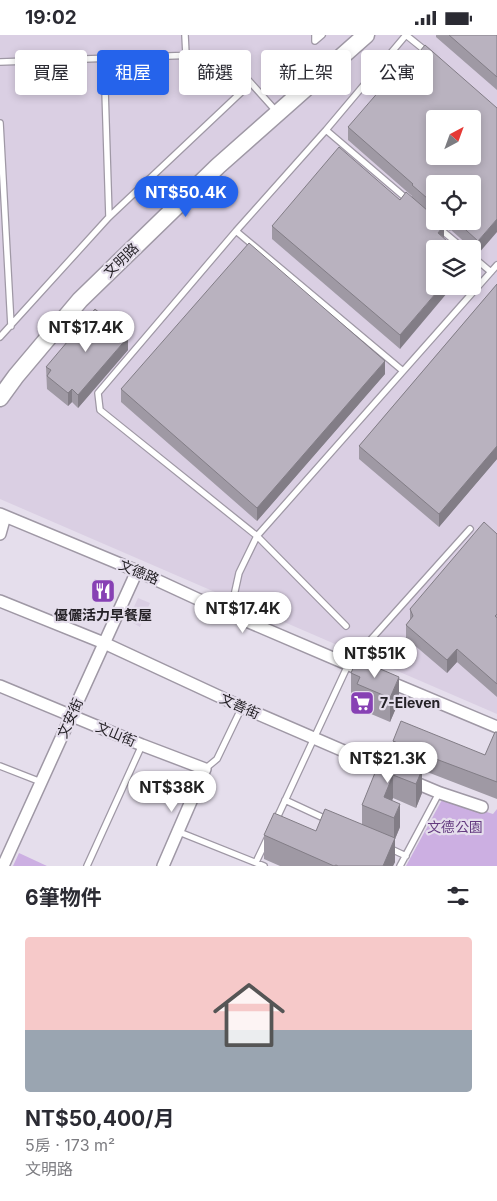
<!DOCTYPE html>
<html lang="zh-TW">
<head>
<meta charset="utf-8">
<style>
	body { margin:0; font-family:Inter,"Noto Sans TC",sans-serif; background:#f2f2f3; color:#2b2b33; height:100vh; display:flex; flex-direction:column; font-size:19px; white-space:nowrap }
	* { box-sizing:border-box; margin:0 }
	p { font-size:16px; color:#7c7c81 }
	.icon { flex:none; width:28px; height:28px; fill:none; stroke:currentColor; stroke-width:2; stroke-linecap:round; stroke-linejoin:round }
	.map { position:relative; height:831px; overflow:hidden }
	.drawer { display:flex; flex-direction:column; background:#fff; flex:1 }
	.drawer>* { flex:none }
	.hud { position:absolute; left:15px; top:15px; width:468px; height:45px; display:flex; gap:10px }
	.needle { width:32px; rotate:41deg }
	.fabs { position:absolute; left:426px; top:75px; display:grid; gap:10px }
	.fabs a { display:grid; place-items:center; width:55px; height:55px; border-radius:5px; background:#fff; box-shadow:0 2px 8px #0003; font-size:25px }
	.price { position:absolute; translate:-50% -42px; padding:0 11px; border-radius:18px; background:#fff; color:#222; font-size:16px; line-height:32px; filter:drop-shadow(0 1px 2px #0008) }
	.price::after { content:''; position:absolute; left:50%; top:30px; width:15px; height:11px; margin-left:-8px; background:inherit; clip-path:polygon(0 0,100% 0,50% 100%) }
	.price.current { background:#2563eb; color:#fff }
	ul { padding:0; list-style:none }
	li { display:grid; align-content:center; gap:10px; height:265px; padding:0 25px }
	li span { display:grid; place-items:center; height:155px; border-radius:5px; color:#555 }
	li>.icon { margin-inline-start:auto }
	span .icon { width:90px; height:90px; fill:#fffc; stroke-width:1 }
	li b { font-size:21px }
	h2 { display:flex; justify-content:space-between; align-items:center; height:60px; padding:0 25px; font-size:21px }
	.pill { padding:0 18px; border-radius:5px; background:#fff; box-shadow:0 2px 8px #0003; font-size:18px; line-height:45px }
	.pill.current { background:#2563eb; color:#fff }
	.status { display:flex; justify-content:space-between; align-items:center; height:35px; padding:0 25px; background:#fff; direction:ltr }
	.status svg { height:14px; fill:currentColor }
	.map>svg:first-child { display:block }
	.built { fill:#dacfe3; fill-rule:evenodd }
	.green { fill:#ccafe2 }
	.lines { fill:none; stroke-linecap:round; stroke-linejoin:round }
	.lane-casing { stroke:#9f98a5; stroke-width:8 }
	.street-casing { stroke:#9f98a5; stroke-width:14 }
	.secondary-casing { stroke:#9f98a5; stroke-width:19 }
	.lane { stroke:#fff; stroke-width:5.5 }
	.street { stroke:#fff; stroke-width:11 }
	.secondary { stroke:#fff; stroke-width:16 }
	.wall { fill:#9f99a4; fill-rule:evenodd }
	.shaded-wall { fill:#827d86 }
	.building { fill:#b9b2bf; stroke:#827d86; fill-rule:evenodd }
	.labels { text-anchor:middle; stroke-width:4.5; stroke-linejoin:round; paint-order:stroke }
	.street-label { font-size:14px; fill:#252227; stroke:#e5deec }
	.poi-label { font-size:14px; font-weight:bold; fill:#252227; stroke:#e5deec }
	.park-label { font-size:14px; fill:#643b80; stroke:#e5deec }
</style>
</head>
<body>
<div class="status"><b>19:02</b><svg viewBox="0 0 49 12"><path d="M0 12V9h3v3zM5 12V6h3v6zM10 12V3h3v9zM15 12V0h3v12zM26 1h20v11H26zM47 4h2v5h-2z"/></svg></div>
<div class="map">
<svg width="497" height="831" viewBox="0 0 497 831">
	<rect width="100%" height="100%" fill="#e5deec"/>
	<path class="built" d="M0 0H497V679L0 464ZM435 84H472V121H435ZM435 149H472V186H435ZM435 214H472V251H435Z
		M138 563 150 568 140 592 128 585Z"/>
	<path class="green" d="M443 763 493 779 497 774V831H406Z
		M19 818 47 831H13Z"/>
	<g class="lines">
		<defs>
			<path id="lane" d="M185 0 186 20
				M315 0V6L322 0
				M406 0 427 17
				M104 23 109 182
				M0 27 225 19 276 76
				M0 88 11 291
				M326 95 408 165
				M439 193 464 214
				M236 196 403 336
				M472 221 491 237
				M0 302 109 182 251 48
				M230 579 239 538 257 501 497 230
				M346 591 257 501 100 375 98 358 236 196 326 95 406 0
				M0 731 41 747
				M205 734 217 724 242 672
				M285 765 328 785
				M276 785 348 630 470 494
				M179 797 264 831
				M389 813 406 821
				M256 827 267 804
				M87 831 142 710
				M400 831 439 758"/>
			<path id="street" d="M0 479 137 536 230 579 368 638
				M0 499 5 481
				M0 566 104 608 242 672 390 736
				M385 645 497 692
				M0 651 142 710 205 734 163 831
				M409 745 440 758 482 772
				M3 831 137 536"/>
			<path id="secondary" d="M0 363 16 341 80 265 218 131 366 0"/>
		</defs>
		<use href="#lane" class="lane-casing"/>
		<use href="#street" class="street-casing"/>
		<use href="#secondary" class="secondary-casing"/>
		<use href="#lane" class="lane"/>
		<use href="#street" class="street"/>
		<use href="#secondary" class="secondary"/>
	</g>
	<path class="wall" d="M436 0H497V55L436 2Z
		M404 35 497 73 478 219 451 195 450 196 444 191 400 314 272 204V191L412 163V161L348 105V92ZM435 149 472 186H435Z
		M497 249V424L439 492 359 424V411Z
		M128 315 78 373 72 367 68 371 47 354 46 332Z
		M385 339 257 486 121 367V354Z
		M497 499V662L457 627 447 638 406 603V590L410 586V574Z
		M357 624 399 666 390 687 357 673V665L351 662V638Z
		M497 697V764L422 735V758L416 773 393 763 392 766 400 792 395 804V827L393 831H280L264 824V800L316 796 362 789V770L393 722V706L485 720Z"/>
	<path class="shaded-wall" d="M497 184V197L478 219V206Z
		M444 190V203L438 198Z
		M442 251H453L400 314V300Z
		M128 302V315L78 373V360Z
		M385 326V339L257 486V473Z
		M72 354V367L68 371V358Z
		M497 411V424L439 492V479Z
		M457 614V627L447 638V625Z
		M399 642V666L390 687V663Z
		M420 718V734L418 740V724Z
		M422 735V758L416 773V749Z
		M393 740V763L386 780 384 762Z
		M400 769V792L395 804V827L393 831H383L394 805V783Z"/>
	<path class="building" d="M449 0H497V42Z
		M425 10 497 73V184L478 206 456 186H472V149H435V170L412 150 413 149 348 92 400 32 404 35ZM435 84H472V121H435Z
		M339 112 400 165 406 157 435 182V186H440L444 190 438 198 456 214H435V251H442L400 300 272 191Z
		M249 208 385 326 257 473 121 354Z
		M497 249V411L439 479 359 411Z
		M95 274 128 302 78 360 72 354 68 358 47 341 51 335 46 332Z
		M484 487 497 499V579L495 581 497 583V649L457 614 447 625 406 590 413 581 410 574Z
		M357 624 399 642 390 663 357 649 360 642 351 638Z
		M401 686 485 720 495 697H497V747L420 718 418 724 404 718 407 712 393 706Z
		M383 718 422 735 416 749 393 740 384 762 400 769 394 783 362 770Z
		M325 774 395 803 383 831H338L336 830 334 831 264 800 274 778 316 796Z"/>
	<defs>
		<symbol id="restaurant-square" viewBox="-11 -11 22 22"><rect x="-9" y="-9" width="18" height="18" rx="4" fill="#8741b4" stroke="#e5deec"/><path d="M-5-6h1v4h1v-4h1v4h1v-4h1v5L-1.5 .5V6h-2V.5L-5-1ZM5-6V6H3V1.5H1.5Q1.5-4 5-6Z" fill="#fff"/></symbol>
		<symbol id="supermarket-square" viewBox="-11 -11 22 22"><rect x="-9" y="-9" width="18" height="18" rx="4" fill="#8741b4" stroke="#e5deec"/><path d="M-6-5.5h2.5l.6 2H6L4.5 2H-2.5L-4.4-4H-6ZM-1.5 3.2a1.3 1.3 0 1 0 .1 0ZM3 3.2a1.3 1.3 0 1 0 .1 0Z" fill="#fff"/></symbol>
	</defs>
	<g fill-rule="evenodd">
		<use href="#restaurant-square" x="89" y="542" width="28" height="28"/>
		<use href="#supermarket-square" x="348" y="654" width="28" height="28"/>
	</g>
	<g class="labels">
		<g class="street-label">
			<text transform="translate(121 225) rotate(-44)" y="5">文明路</text>
			<text transform="translate(139 537) rotate(23)" y="5">文德路</text>
			<text transform="translate(240 671) rotate(24)" y="5">文善街</text>
			<text transform="translate(70 683) rotate(-66)" y="5">文安街</text>
			<text transform="translate(116 699) rotate(23)" y="5">文山街</text>
		</g>
		<g class="poi-label">
			<text x="103" y="585">優儷活力早餐屋</text>
			<text x="380" y="673" text-anchor="start">7-Eleven</text>
		</g>
		<g class="park-label">
			<text x="455" y="797">文德公園</text>
		</g>
	</g>
</svg>
<div class="fabs">
<a><svg class="needle" viewBox="-14 -14 28 28"><path d="M0-13l5 13h-10z" fill="#e53935"/><path d="M0 13l5-13h-10z" fill="#7c7c81"/></svg></a>
<a><svg class="icon" aria-label="locate" viewBox="0 0 24 24"><circle cx="12" cy="12" r="6"/><path d="M12 2v4M12 18v4M2 12h4M18 12h4"/></svg></a>
<a><svg class="icon" aria-label="layers" viewBox="0 0 24 24"><path d="M12 4l9 5-9 5-9-5zM3 14l9 5 9-5"/></svg></a>
</div>
<b class="price current" style="left:186px;top:183px">NT$50.4K</b>
<b class="price" style="left:86px;top:318px">NT$17.4K</b>
<b class="price" style="left:243px;top:599px">NT$17.4K</b>
<b class="price" style="left:375px;top:644px">NT$51K</b>
<b class="price" style="left:388px;top:749px">NT$21.3K</b>
<b class="price" style="left:172px;top:778px">NT$38K</b>
<div class="hud">
<a class="pill">買屋</a>
<a class="pill current">租屋</a>
<a class="pill">篩選</a>
<a class="pill">新上架</a>
<a class="pill">公寓</a>
</div>
</div>
<section class="drawer">
<h2>6筆物件<svg class="icon" aria-label="filters" viewBox="0 0 24 24"><path d="M4 7h16M4 17h16"/><circle cx="9" cy="7" r="2"/><circle cx="15" cy="17" r="2"/></svg></h2>
<ul>
<li><span style="background:linear-gradient(#f6c9c9 60%,#9aa5b1 0)"><svg class="icon" aria-label="home" viewBox="0 0 24 24"><path d="M3 11l9-7 9 7M6 9v11h12V9"/></svg></span><div><b>NT$50,400/月</b><p>5房 · 173 m²</p><p>文明路</p></div></li>
</ul>
</section>
</body>
</html>
